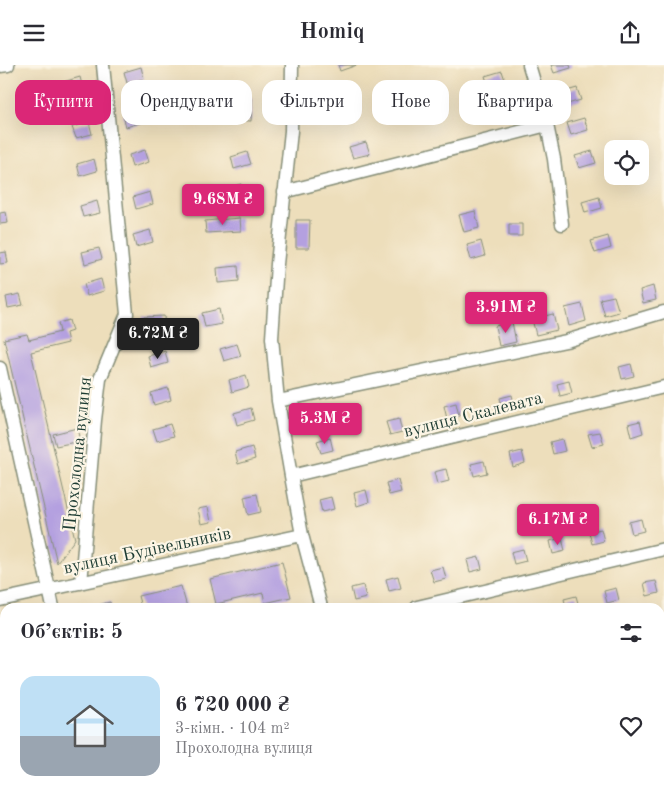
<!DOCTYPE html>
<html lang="uk">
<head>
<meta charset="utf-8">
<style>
	body { margin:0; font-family:"Old Standard TT",serif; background:#f2f2f3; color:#2b2b33; height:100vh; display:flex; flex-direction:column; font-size:19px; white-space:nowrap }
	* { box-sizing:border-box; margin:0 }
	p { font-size:16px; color:#7c7c81 }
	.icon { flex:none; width:28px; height:28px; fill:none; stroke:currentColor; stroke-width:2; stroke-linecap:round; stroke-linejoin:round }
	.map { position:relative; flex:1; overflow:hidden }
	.panel { position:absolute; left:0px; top:538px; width:665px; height:196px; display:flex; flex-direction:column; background:#fff; border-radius:15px 15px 0 0; box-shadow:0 5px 20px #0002 }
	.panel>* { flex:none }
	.banner { position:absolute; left:15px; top:15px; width:635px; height:45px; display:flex; gap:10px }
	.fabs { position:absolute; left:604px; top:75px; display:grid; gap:10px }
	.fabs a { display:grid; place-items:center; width:45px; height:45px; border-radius:10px; background:#fff; box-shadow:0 5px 20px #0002; font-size:25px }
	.price { position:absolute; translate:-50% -42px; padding:0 11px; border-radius:5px; background:#db2777; color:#fff; font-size:16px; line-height:32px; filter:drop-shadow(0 1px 2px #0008) }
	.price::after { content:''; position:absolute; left:50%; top:30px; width:15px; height:11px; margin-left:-8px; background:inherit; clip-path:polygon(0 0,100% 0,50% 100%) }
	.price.selected { background:#222; color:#fff }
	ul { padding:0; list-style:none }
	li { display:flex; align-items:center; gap:15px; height:125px; padding:0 20px }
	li+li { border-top:1px solid #e1e1e2 }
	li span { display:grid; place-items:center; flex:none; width:140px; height:100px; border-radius:15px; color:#555 }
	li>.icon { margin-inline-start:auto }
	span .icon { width:60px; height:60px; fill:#fffc; stroke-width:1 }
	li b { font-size:21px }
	h2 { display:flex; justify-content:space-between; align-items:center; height:60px; padding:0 20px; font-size:21px }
	.chip { padding:0 18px; border-radius:15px; background:#fff; box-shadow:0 5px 20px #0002; font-size:18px; line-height:45px }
	.chip.selected { background:#db2777; color:#fff }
	header { display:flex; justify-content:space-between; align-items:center; height:65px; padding:0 20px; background:#fff; font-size:22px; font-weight:700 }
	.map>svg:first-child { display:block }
	.green { fill:#c0d173; stroke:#708754 }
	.building { fill:#b4a0e0 }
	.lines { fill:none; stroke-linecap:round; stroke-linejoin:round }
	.street-casing { stroke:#868e78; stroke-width:15 }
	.street { stroke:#fff; stroke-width:12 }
	.labels { text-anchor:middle; stroke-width:4.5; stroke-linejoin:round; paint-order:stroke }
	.street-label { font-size:18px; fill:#1f3d34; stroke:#fcf5e5 }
</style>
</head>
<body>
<header><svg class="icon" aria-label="menu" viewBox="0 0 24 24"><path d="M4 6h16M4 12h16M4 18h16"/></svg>Homiq<svg class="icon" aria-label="share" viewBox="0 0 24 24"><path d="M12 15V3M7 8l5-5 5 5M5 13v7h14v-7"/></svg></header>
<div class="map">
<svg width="664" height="733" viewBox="0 0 664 733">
	<rect width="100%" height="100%" fill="#fcf5e5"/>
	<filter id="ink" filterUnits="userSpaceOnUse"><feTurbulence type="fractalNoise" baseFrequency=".02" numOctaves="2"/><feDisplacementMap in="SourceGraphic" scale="10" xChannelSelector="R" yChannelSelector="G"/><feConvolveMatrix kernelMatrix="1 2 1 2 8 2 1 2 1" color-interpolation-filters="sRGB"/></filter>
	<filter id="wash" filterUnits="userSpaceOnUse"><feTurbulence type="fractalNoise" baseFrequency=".0096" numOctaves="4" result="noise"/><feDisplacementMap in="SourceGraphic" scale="20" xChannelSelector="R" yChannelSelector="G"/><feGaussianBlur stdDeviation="1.12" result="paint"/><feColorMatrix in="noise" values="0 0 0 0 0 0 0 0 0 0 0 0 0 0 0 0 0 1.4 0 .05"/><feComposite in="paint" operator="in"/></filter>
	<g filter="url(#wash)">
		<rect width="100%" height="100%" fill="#eddebb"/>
		<path class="green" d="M664 653V733H366V729H660V654Z"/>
		<g id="blocks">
			<path class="building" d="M338 0H357L340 6Z
				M551 0H570L571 3 554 8Z
				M141 2 144 14 127 18 124 7Z
				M502 6 506 18 489 23 485 11Z
				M80 12 83 24 66 29 63 17Z
				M577 23 581 35 564 40 560 28Z
				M233 34H252L251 56 232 55Z
				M507 40 509 51 495 54 493 43Z
				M140 45 143 57 126 62 123 50Z
				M584 53 588 65 571 70 567 58Z
				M89 57 92 69 76 73 72 62Z
				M366 77 370 89 353 93 349 82Z
				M145 85 149 97 132 102 129 90Z
				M592 86 596 98 579 103 575 91Z
				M247 87 251 99 234 104 231 92Z
				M94 94 97 106 80 111 77 99Z
				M241 119 245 130 228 135 224 124Z
				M150 127 153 139 136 144 133 132Z
				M599 132 602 143 585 148 582 137Z
				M97 136 100 148 83 152 80 141Z
				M475 146 479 163 464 167 459 150Z
				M6 147 8 158 0 159V148Z
				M240 153 241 166 206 168 205 156Z
				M296 155H310L309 183H296Z
				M509 159H522V171H509Z
				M150 165 153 177 136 182 133 170Z
				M608 171 611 183 595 188 591 176Z
				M481 176 485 191 471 195 467 180Z
				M99 183 102 194 85 199 82 187Z
				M6 187 8 198 0 199V188Z
				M238 201 239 216 218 218 217 203Z
				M101 214 104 226 87 231 84 219Z
				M653 221 656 235 643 238 640 225Z
				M20 229 23 240 8 243 6 232Z
				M614 231 619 247 605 251 600 234Z
				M582 239 586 256 569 261 565 243Z
				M219 244 222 259 205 262 202 248Z
				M553 249 557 265 536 270 532 254Z
				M164 251 165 264 145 265 144 252Z
				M69 255 72 266 66 268 68 278 31 287 75 474 57 498 4 274 27 269 29 275 60 267 58 258Z
				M512 257 516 277 499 281 495 261Z
				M237 279 241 291 224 296 220 284Z
				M165 286 168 298 151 303 148 291Z
				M631 299 634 311 622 314 619 302Z
				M246 310 249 322 232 327 229 315Z
				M569 316 572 328 560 331 557 319Z
				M168 323 171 335 154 340 151 328Z
				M512 330 515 343 503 346 500 333Z
				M456 338 459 351 447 354 444 341Z
				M251 343 254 355 237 360 234 348Z
				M399 354 402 367 390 370 386 357Z
				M640 356 643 368 631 372 628 359Z
				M170 359 174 371 157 376 153 364Z
				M77 363 80 376 56 381 53 369Z
				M600 367 604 379 592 382 588 369Z
				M330 372 333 385 321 388 317 376Z
				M562 374 565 386 553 389 550 377Z
				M252 382 255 394 238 399 235 387Z
				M522 386 525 398 513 402 510 389Z
				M484 396 487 408 474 411 471 399Z
				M446 404 449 416 437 419 434 407Z
				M398 415 401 427 389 430 386 418Z
				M366 425 369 437 357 441 354 428Z
				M257 429 261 447 248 450 244 432Z
				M331 432 334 444 322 447 319 435Z
				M208 442 211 457 201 459 198 444Z
				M641 454 644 466 632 469 629 457Z
				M601 464 604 476 592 479 589 467Z
				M562 473 565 486 553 489 550 476Z
				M523 484 526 496 514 499 511 487Z
				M479 492 482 504 470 507 467 495Z
				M282 497 291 532 265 538 263 528 216 539 210 514Z
				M443 502 446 514 434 517 430 505Z
				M398 511 401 523 389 526 386 514Z
				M656 516 659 528 647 531 644 518Z
				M363 520 366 533 354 536 351 523Z
				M181 521 187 542H141L138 531Z
				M616 523 619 535 607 538 604 526Z
				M576 531 579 542H566L564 534Z
				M110 537 111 542H90Z
				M5 672V728H4L0 711V674Z
				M5 729H28L29 733H6Z
				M117 729H149L150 733H118Z
				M186 729H219L220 733H187Z
				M312 729H336L337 733H313Z"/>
		</g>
	</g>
	<g filter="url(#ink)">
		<use href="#blocks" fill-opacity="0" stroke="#868e78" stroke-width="1"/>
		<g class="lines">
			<defs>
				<path id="street" d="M292 0 291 66 277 199 272 273 278 336 291 411 302 470 321 542
					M529 0 547 60 554 94 562 159
					M0 1 8 0
					M284 127 547 60
					M0 303 53 542
					M278 336 566 276 664 247
					M291 411 664 322
					M81 518 95 355 100 314 127 249 103 0
					M0 535 302 470
					M417 542 664 484
					M660 653H664
					M96 729 97 733
					M366 729V733"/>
			</defs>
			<use href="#street" class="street-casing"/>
			<use href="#street" class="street"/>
		</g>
	</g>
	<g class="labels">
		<g class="street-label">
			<text transform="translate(473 349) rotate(-14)" y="6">вулиця Скалевата</text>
			<text transform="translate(77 389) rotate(-84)" y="6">Прохолодна вулиця</text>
			<text transform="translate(147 485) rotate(-12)" y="6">вулиця Будівельників</text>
		</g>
	</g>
</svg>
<div class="fabs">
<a><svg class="icon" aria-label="locate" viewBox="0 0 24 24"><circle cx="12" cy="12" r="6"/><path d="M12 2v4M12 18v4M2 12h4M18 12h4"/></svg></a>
</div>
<b class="price" style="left:223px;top:161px">9.68M ₴</b>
<b class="price" style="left:506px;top:269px">3.91M ₴</b>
<b class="price selected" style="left:158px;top:295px">6.72M ₴</b>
<b class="price" style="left:325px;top:380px">5.3M ₴</b>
<b class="price" style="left:558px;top:481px">6.17M ₴</b>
<div class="banner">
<a class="chip selected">Купити</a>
<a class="chip">Орендувати</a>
<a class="chip">Фільтри</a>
<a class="chip">Нове</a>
<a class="chip">Квартира</a>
</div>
<section class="panel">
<h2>Об’єктів: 5<svg class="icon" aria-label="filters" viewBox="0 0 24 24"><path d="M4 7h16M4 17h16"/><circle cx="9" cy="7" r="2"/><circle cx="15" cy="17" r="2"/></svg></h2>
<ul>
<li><span style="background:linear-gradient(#bfe0f5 60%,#9aa5b1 0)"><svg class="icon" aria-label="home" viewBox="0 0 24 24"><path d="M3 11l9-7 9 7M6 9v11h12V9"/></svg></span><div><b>6 720 000 ₴</b><p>3-кімн. · 104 m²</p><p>Прохолодна вулиця</p></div><svg class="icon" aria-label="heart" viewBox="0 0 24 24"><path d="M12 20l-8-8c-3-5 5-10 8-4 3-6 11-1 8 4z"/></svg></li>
</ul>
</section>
</div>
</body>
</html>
